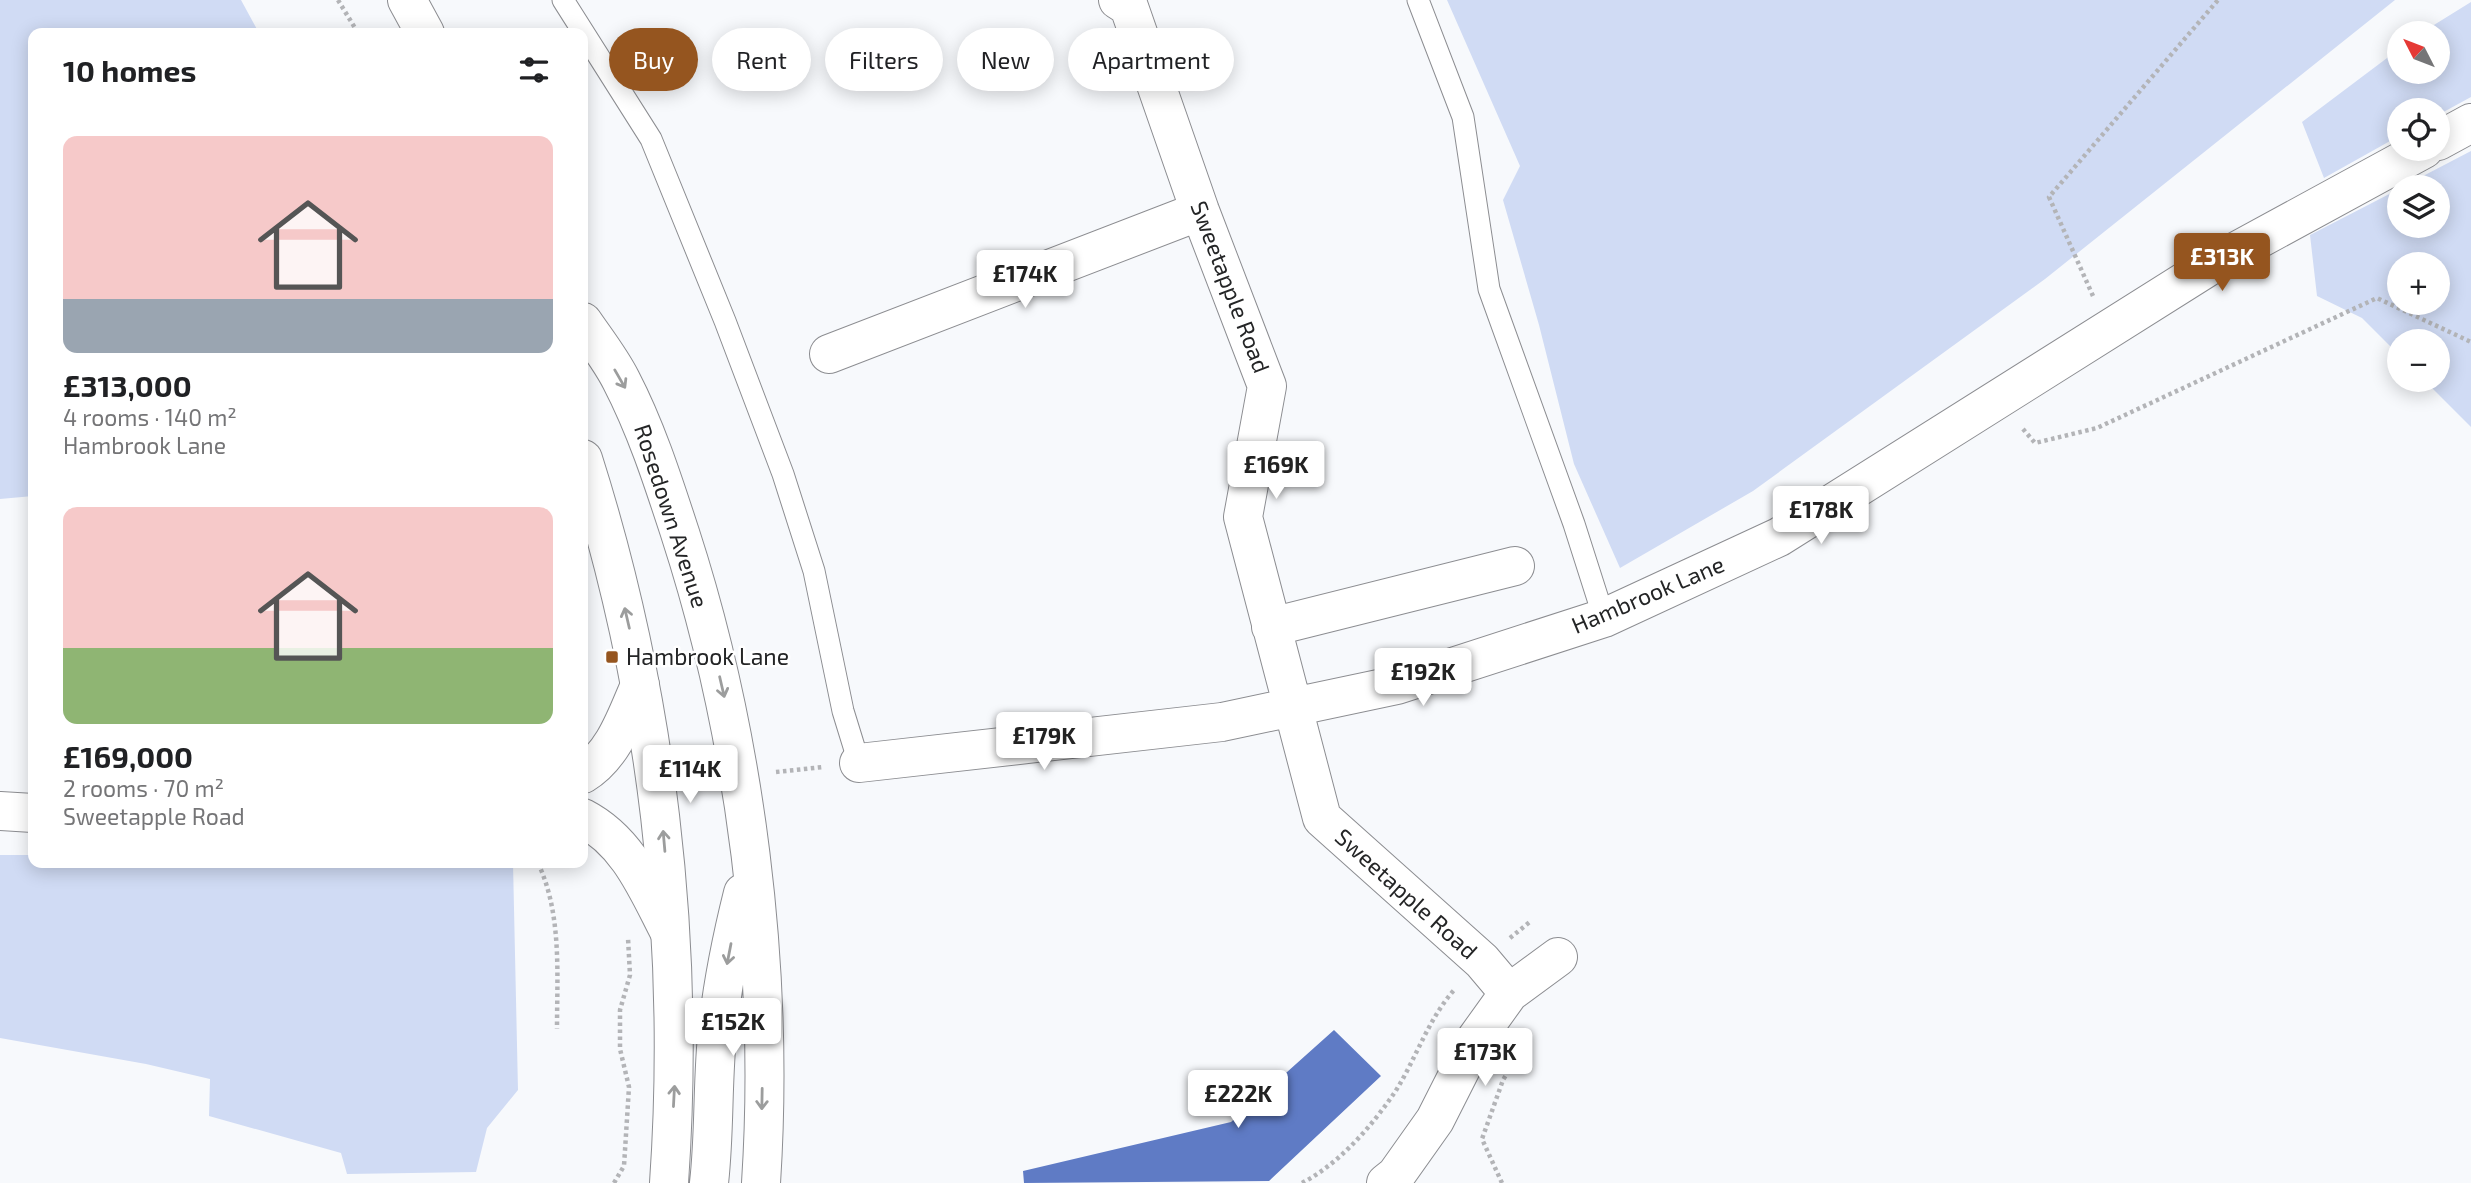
<!DOCTYPE html>
<html lang="en">
<head>
<meta charset="utf-8">
<style>
	body { margin:0; font-family:"Exo 2",sans-serif; background:#f6f6f6; color:#202124; height:100vh; display:flex; flex-direction:column; font-size:26px; white-space:nowrap }
	* { box-sizing:border-box; margin:0 }
	p { font-size:23px; color:#757577 }
	.icon { flex:none; width:38px; height:38px; fill:none; stroke:currentColor; stroke-width:2; stroke-linecap:round; stroke-linejoin:round }
	.map { position:relative; flex:1; overflow:hidden }
	.side { position:absolute; left:28px; top:28px; width:560px; height:840px; display:flex; flex-direction:column; background:#fff; border-radius:14px; box-shadow:0 4px 18px #0003 }
	.side>* { flex:none }
	.guide { position:absolute; left:609px; top:28px; width:665px; height:63px; display:flex; gap:14px }
	.needle { width:46px; rotate:312deg }
	.tools { position:absolute; left:2387px; top:21px; display:grid; gap:14px }
	.tools a { display:grid; place-items:center; width:63px; height:63px; border-radius:50%; background:#fff; box-shadow:0 4px 18px #0003; font-size:35px }
	.price { position:absolute; translate:-50% -60px; padding:0 16px; border-radius:7px; background:#fff; color:#222; font-size:23px; line-height:46px; filter:drop-shadow(0 2px 4px #0008) }
	.price::after { content:''; position:absolute; left:50%; top:42px; width:21px; height:16px; margin-left:-10px; background:inherit; clip-path:polygon(0 0,100% 0,50% 100%) }
	.price.on { background:#95551f; color:#fff }
	ul { padding:0; list-style:none }
	li { display:grid; align-content:center; gap:14px; height:371px; padding:0 35px }
	li span { display:grid; place-items:center; height:217px; border-radius:14px; color:#555 }
	li>.icon { margin-inline-start:auto }
	span .icon { width:126px; height:126px; fill:#fffc; stroke-width:1 }
	li b { font-size:30px }
	h2 { display:flex; justify-content:space-between; align-items:center; height:84px; padding:0 35px; font-size:30px }
	.chip { padding:0 24px; border-radius:32px; background:#fff; box-shadow:0 4px 18px #0003; font-size:24px; line-height:63px }
	.chip.on { background:#95551f; color:#fff }
	.map>svg:first-child { display:block }
	.green { fill:#d0dbf4; fill-rule:evenodd }
	.building { fill:#5f7bc5 }
	.lines { fill:none; stroke-linecap:round; stroke-linejoin:round }
	.service-casing { stroke:#8c8d91; stroke-width:23 }
	.minor-casing { stroke:#8c8d91; stroke-width:40 }
	.tertiary-casing { stroke:#8c8d91; stroke-width:40 }
	.path { stroke:#b3b4b7; stroke-width:4.5; stroke-dasharray:3.5 3.5; stroke-linecap:butt }
	.service { stroke:#fff; stroke-width:21 }
	.minor { stroke:#fff; stroke-width:38 }
	.tertiary { stroke:#fff; stroke-width:38 }
	.oneway { stroke:#9c9d9d }
	.poi-dot { fill:#95551f; stroke:#fff; stroke-width:2.5 }
	.labels { text-anchor:middle; stroke-width:5; stroke-linejoin:round; paint-order:stroke }
	.street-label { font-size:23px; fill:#242526; stroke:#fff }
	.poi-label { font-size:23px; fill:#242526; stroke:#fff; text-anchor:start }
</style>
</head>
<body>
<div class="map">
<svg width="2471" height="1183" viewBox="0 0 2471 1183">
	<rect width="100%" height="100%" fill="#f7f9fc"/>
	<path class="green" d="M0 0H241L259 33H33V496L0 499Z
		M1447 0H2395L2045 279 1753 491 1620 568 1574 464 1539 325 1503 200 1520 166Z
		M2471 2V97L2438 115V110H2399V136L2324 178 2302 122 2399 49V72H2438V33H2421Z
		M2471 151V427L2424 380H2438V341H2399V355L2362 318 2317 296 2310 235 2399 189V226H2438V187H2402ZM2438 264V303H2399V264Z
		M0 855H33V863H513L518 1090 487 1128 476 1172 347 1174 341 1153 209 1116 210 1079 146 1064 0 1038Z"/>
	<path class="building" d="M1334 1030 1381 1076 1269 1181 1024 1183 1023 1171 1231 1122Z"/>
	<g class="lines">
		<defs>
			<path id="service" d="M563 0 651 139 725 321 783 474 814 571 843 711 859 763
				M1418 0 1463 117 1489 289 1574 524 1604 618"/>
			<path id="minor" d="M1118 0 1129 7 1200 211 1267 386 1243 517 1322 818 1482 961 1509 993
				M2438 141 2471 123
				M829 354 1200 211
				M1271 627 1515 566
				M859 763 1222 722 1397 685 1604 618 1779 537 2211 265 2424 149
				M583 774C614 755 626 717 640 685
				M0 811 33 813
				M583 818C629 842 647 889 670 933
				M1386 1183 1396 1175 1435 1120 1476 1039 1509 993 1558 957"/>
			<path id="tertiary" d="M407 0 425 33
				M583 322C596 341 611 360 621 380 646 428 663 481 680 533 746 736 775 970 761 1183
				M583 459C657 692 686 939 669 1183
				M709 1183C715 1131 712 1078 718 1026 723 981 732 937 743 893"/>
		</defs>
		<use href="#service" class="service-casing"/>
		<use href="#minor" class="minor-casing"/>
		<use href="#tertiary" class="tertiary-casing"/>
		<path class="path" d="M338 0 358 33
			M2093 296 2049 197 2218 0
			M2023 429 2035 443 2097 428 2377 298 2471 342
			M776 772 823 767
			M538 863C562 914 557 974 557 1029
			M1510 938 1531 921
			M614 1183 624 1166 629 1087 620 1049V1010L630 975 628 938
			M1302 1183C1340 1163 1371 1127 1395 1092 1416 1059 1428 1019 1455 989
			M1502 1183 1482 1139 1503 1080 1525 1044"/>
		<use href="#service" class="service"/>
		<use href="#minor" class="minor"/>
		<use href="#tertiary" class="tertiary"/>
	</g>
	<defs><path id="oneway-shaft" d="M-6 0H5M1.5-3L5.5 0L1.5 3" fill="none" stroke-width="1.6" stroke-linecap="round" stroke-linejoin="round" transform="scale(1.75)"/></defs>
	<g class="oneway">
		<use href="#oneway-shaft" transform="translate(620 379) rotate(60)"/>
		<use href="#oneway-shaft" transform="translate(627 618) rotate(-103)"/>
		<use href="#oneway-shaft" transform="translate(722 687) rotate(77)"/>
		<use href="#oneway-shaft" transform="translate(664 841) rotate(-95)"/>
		<use href="#oneway-shaft" transform="translate(729 954) rotate(101)"/>
		<use href="#oneway-shaft" transform="translate(674 1096) rotate(-87)"/>
		<use href="#oneway-shaft" transform="translate(762 1099) rotate(91)"/>
	</g>
	<rect class="poi-dot" x="605" y="650" width="14" height="14" rx="3.5"/>
	<g class="labels">
		<g class="street-label">
			<text transform="translate(1230 287) rotate(69)" y="8">Sweetapple Road</text>
			<text transform="translate(671 516) rotate(72)" y="8">Rosedown Avenue</text>
			<text transform="translate(1648 595) rotate(-23)" y="8">Hambrook Lane</text>
			<text transform="translate(1406 894) rotate(42)" y="8">Sweetapple Road</text>
		</g>
		<g class="poi-label">
			<text x="626" y="665">Hambrook Lane</text>
		</g>
	</g>
</svg>
<div class="tools">
<a><svg class="needle" viewBox="-14 -14 28 28"><path d="M0-13l5 13h-10z" fill="#e53935"/><path d="M0 13l5-13h-10z" fill="#757577"/></svg></a>
<a><svg class="icon" aria-label="locate" viewBox="0 0 24 24"><circle cx="12" cy="12" r="6"/><path d="M12 2v4M12 18v4M2 12h4M18 12h4"/></svg></a>
<a><svg class="icon" aria-label="layers" viewBox="0 0 24 24"><path d="M12 4l9 5-9 5-9-5zM3 14l9 5 9-5"/></svg></a>
<a>+</a>
<a>−</a>
</div>
<b class="price on" style="left:2222px;top:293px">£313K</b>
<b class="price" style="left:1025px;top:310px">£174K</b>
<b class="price" style="left:1276px;top:501px">£169K</b>
<b class="price" style="left:1821px;top:546px">£178K</b>
<b class="price" style="left:1423px;top:708px">£192K</b>
<b class="price" style="left:1044px;top:772px">£179K</b>
<b class="price" style="left:690px;top:805px">£114K</b>
<b class="price" style="left:733px;top:1058px">£152K</b>
<b class="price" style="left:1485px;top:1088px">£173K</b>
<b class="price" style="left:1238px;top:1130px">£222K</b>
<div class="guide">
<a class="chip on">Buy</a>
<a class="chip">Rent</a>
<a class="chip">Filters</a>
<a class="chip">New</a>
<a class="chip">Apartment</a>
</div>
<section class="side">
<h2>10 homes<svg class="icon" aria-label="filters" viewBox="0 0 24 24"><path d="M4 7h16M4 17h16"/><circle cx="9" cy="7" r="2"/><circle cx="15" cy="17" r="2"/></svg></h2>
<ul>
<li><span style="background:linear-gradient(#f6c9c9 75%,#9aa5b1 0)"><svg class="icon" aria-label="home" viewBox="0 0 24 24"><path d="M3 11l9-7 9 7M6 9v11h12V9"/></svg></span><div><b>£313,000</b><p>4 rooms · 140 m²</p><p>Hambrook Lane</p></div></li>
<li><span style="background:linear-gradient(#f6c9c9 65%,#8fb573 0)"><svg class="icon" aria-label="home" viewBox="0 0 24 24"><path d="M3 11l9-7 9 7M6 9v11h12V9"/></svg></span><div><b>£169,000</b><p>2 rooms · 70 m²</p><p>Sweetapple Road</p></div></li>
</ul>
</section>
</div>
</body>
</html>
